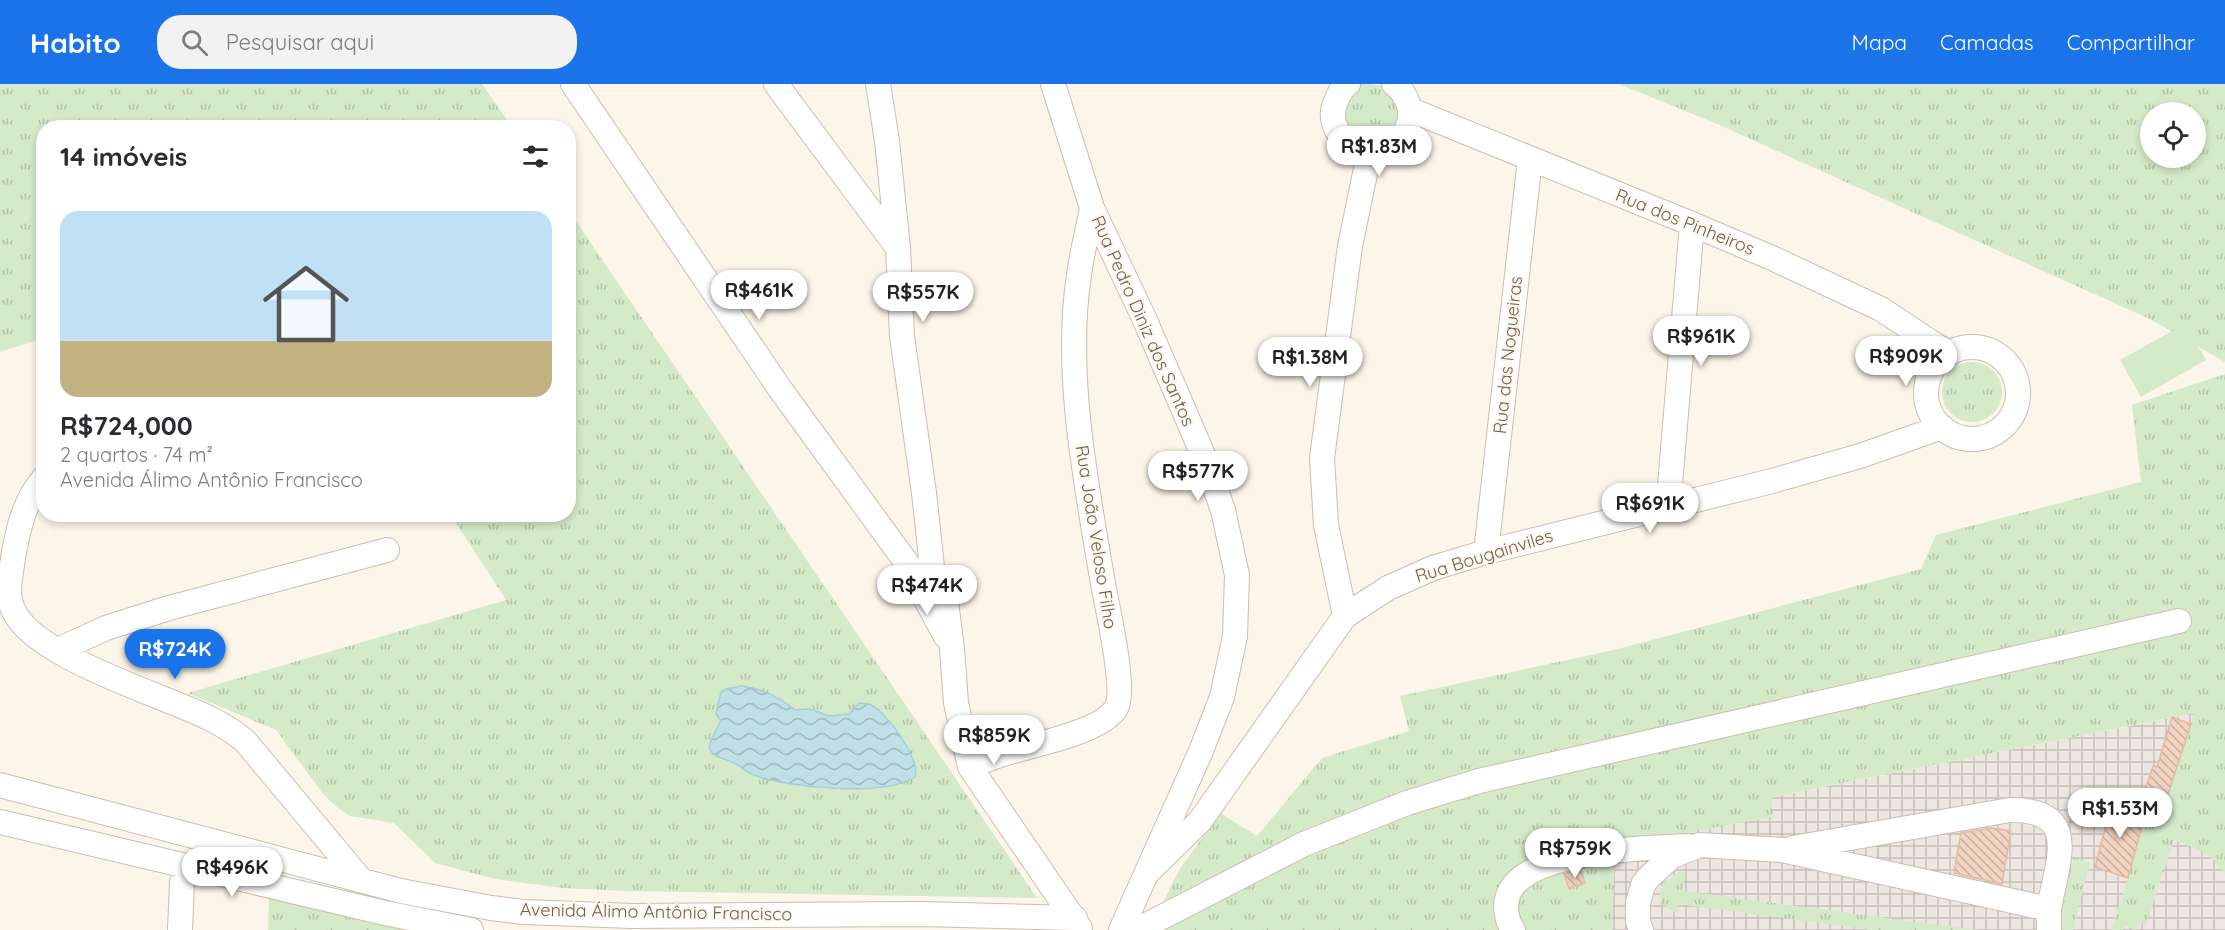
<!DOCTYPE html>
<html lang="pt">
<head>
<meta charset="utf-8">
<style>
	body { margin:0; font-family:Quicksand,sans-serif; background:#f2f2f3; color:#2b2b33; height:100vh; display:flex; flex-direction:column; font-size:22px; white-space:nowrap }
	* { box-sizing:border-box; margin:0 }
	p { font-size:20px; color:#7c7c81 }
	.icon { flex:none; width:33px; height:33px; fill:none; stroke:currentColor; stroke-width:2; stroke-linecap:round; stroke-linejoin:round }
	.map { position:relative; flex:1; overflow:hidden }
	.sheet { position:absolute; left:36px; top:36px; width:540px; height:402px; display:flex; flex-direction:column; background:#fff; border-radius:24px; box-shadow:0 3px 9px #0003 }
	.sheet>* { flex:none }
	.fabs { position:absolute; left:2140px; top:18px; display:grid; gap:12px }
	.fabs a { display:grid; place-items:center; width:66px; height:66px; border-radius:50%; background:#fff; box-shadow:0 3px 9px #0003; font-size:30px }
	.price { position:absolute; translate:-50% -51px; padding:0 14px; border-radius:21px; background:#fff; color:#222; font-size:20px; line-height:39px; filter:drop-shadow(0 2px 3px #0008) }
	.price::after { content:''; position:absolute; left:50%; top:36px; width:18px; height:14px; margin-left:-9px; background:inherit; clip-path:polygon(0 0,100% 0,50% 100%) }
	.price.on { background:#1a73e8; color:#fff }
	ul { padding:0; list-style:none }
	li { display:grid; align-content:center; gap:12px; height:318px; padding:0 24px }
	li span { display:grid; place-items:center; height:186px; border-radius:18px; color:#555 }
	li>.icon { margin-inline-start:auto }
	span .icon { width:108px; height:108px; fill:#fffc; stroke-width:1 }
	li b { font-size:26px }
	h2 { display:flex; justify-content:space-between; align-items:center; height:72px; padding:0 24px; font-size:26px }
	header { display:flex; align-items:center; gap:36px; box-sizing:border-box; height:84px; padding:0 30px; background:#1a73e8; color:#fff }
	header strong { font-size:28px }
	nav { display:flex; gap:33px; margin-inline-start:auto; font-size:21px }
	.search { width:420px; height:54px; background:#f2f2f3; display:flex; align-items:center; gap:15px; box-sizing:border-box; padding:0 21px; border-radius:24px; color:#7c7c81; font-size:22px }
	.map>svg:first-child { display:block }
	.industrial { fill:url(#industrial-grid) }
	.grass { fill:url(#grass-tufts); fill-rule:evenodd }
	.garden { fill:#d5eac8 }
	.water { fill:url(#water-waves); stroke:#a4cfd7; stroke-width:1.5 }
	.building { fill:url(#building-back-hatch); stroke:#e3bba2; stroke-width:1.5 }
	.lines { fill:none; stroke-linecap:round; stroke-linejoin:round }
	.minor-casing { stroke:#cebdaf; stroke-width:26 }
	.minor { stroke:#fff; stroke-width:24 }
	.labels { text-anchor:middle; stroke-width:4.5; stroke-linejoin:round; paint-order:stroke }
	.street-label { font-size:18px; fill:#765c4d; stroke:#fef9f0 }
</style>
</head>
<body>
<header>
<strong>Habito</strong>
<div class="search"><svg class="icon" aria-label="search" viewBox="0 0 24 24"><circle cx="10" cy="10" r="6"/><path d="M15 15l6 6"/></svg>Pesquisar aqui</div>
<nav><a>Mapa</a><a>Camadas</a><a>Compartilhar</a></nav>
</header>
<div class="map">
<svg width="2225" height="846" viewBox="0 0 2225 846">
	<defs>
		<pattern id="industrial-grid" width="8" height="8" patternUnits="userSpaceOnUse" patternTransform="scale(1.5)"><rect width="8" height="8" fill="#ede7e2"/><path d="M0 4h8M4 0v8" fill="none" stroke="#c5beb9"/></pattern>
		<pattern id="grass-tufts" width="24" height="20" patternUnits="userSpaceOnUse" patternTransform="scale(1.5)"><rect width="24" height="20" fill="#d5eac8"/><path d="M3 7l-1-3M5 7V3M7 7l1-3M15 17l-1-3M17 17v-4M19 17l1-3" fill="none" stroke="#b1c1a5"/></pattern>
		<pattern id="water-waves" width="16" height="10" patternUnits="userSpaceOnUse" patternTransform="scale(1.5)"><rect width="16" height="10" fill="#bee0e6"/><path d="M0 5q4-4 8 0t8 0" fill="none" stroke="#9fb9bd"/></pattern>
		<pattern id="building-back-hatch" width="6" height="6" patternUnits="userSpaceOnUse" patternTransform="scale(1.5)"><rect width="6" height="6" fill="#f1d4c2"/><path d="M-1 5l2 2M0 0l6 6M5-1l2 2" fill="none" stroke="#c8afa0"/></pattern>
	</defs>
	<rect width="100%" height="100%" fill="#fcf5e9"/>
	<path class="industrial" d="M2195 629 2160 735 2225 759V846H1442L1727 722Z"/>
	<path class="grass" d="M0 0H482L512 43 44 44 43 254 0 268Z
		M1359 0C1398 0 1397 9 1401 42 1377 62 1378 67 1348 52L1340 23Z
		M1619 0H2225V278L2152 236 1715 39ZM2151 28H2196V74H2151Z
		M569 127 1037 814 625 807 563 804 495 795 435 779 394 739 350 732 338 724 324 711 276 646 188 609 506 516 451 431 568 430Z
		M1942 308a30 30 0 1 1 60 0a30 30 0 1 1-60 0Z
		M2225 290V789L2207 769 2174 756 2146 841 2138 839 2136 846 2125 842 2123 846H2111L2128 794 2148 720 2163 725 2194 629 1772 713 1773 733 1540 775 1504 846H1150L1179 786 1220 729 1257 752 1322 674 1409 647 1400 612 1614 566 1921 485 1936 451 2141 398 2132 321Z
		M1615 772 1612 846H1521L1516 837 1518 809 1531 795Z
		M2074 774 2090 779 2073 846H2057Z
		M1679 788H1685L1683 807 1978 846H1872L1679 820 1678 829C1665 826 1654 813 1663 800 1667 795 1674 792 1679 788Z
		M269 809 421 846H268Z"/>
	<path class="garden" d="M2185 240 2206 276 2141 313 2120 276Z"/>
	<path class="water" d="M741 602C761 604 779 613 795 626L810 625 829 632 849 630 859 619C862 620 866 619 869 620 885 625 922 677 915 693 885 713 787 704 754 691 746 688 741 682 734 679 727 675 714 674 710 666 707 658 718 644 721 637L716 630 721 608 726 605Z"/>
	<path class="building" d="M2172 633 2191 640 2163 725 2141 718 2153 682 2157 683Z
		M2112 718 2146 727 2128 794 2095 783Z
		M1991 744 2011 747 2002 800 1954 789 1961 749Z
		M1581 786 1585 799 1569 804 1564 790Z"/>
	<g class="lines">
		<defs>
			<path id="minor" d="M573 0 780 305 917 493
				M776 0 898 164
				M878 0 887 57 898 164 902 252 924 409 932 483
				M1053 0 1092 124 1144 234 1204 373 1223 426 1237 491 1235 552 1222 613 1201 667 1121 846
				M1348 0C1342 4 1340 8 1337 15 1323 42 1347 61 1368 75 1390 64 1419 48 1408 19 1404 10 1402 6 1394 0
				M1411 26 1692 140 1772 174 1881 225 1949 270
				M1926 309a46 46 0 1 1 92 0a46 46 0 1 1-92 0Z
				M44 394C24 417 18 445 13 474 11 490 6 507 12 523 30 573 164 611 211 635 223 641 234 648 245 657L361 796
				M1668 424 1692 140
				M1486 468 1530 75
				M944 502 952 565 956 619 970 683 1080 844
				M922 508 945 551
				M1345 532 1326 441 1322 374 1350 162 1368 75
				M58 566 106 544 169 524 387 466
				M970 683C980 679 990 674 1000 671 1026 662 1102 649 1116 624 1127 606 1106 518 1102 494 1086 398 1064 288 1079 191 1082 168 1088 146 1092 124
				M0 701 401 807 491 824 523 828 632 832 922 830 1075 834
				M0 738 385 829 471 846
				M1793 764 2010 726C2082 725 2057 777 2049 825
				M1148 788 1200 737 1345 532 1388 504 1433 484 1486 468 1772 397 1860 372 1942 343
				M180 846 182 799
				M1137 846 1304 760 1407 719 1479 697 2179 537
				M1513 846C1507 837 1505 825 1507 815 1518 765 1647 764 1689 762
				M1641 846 1638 837V819L1643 801 1648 794 1672 772 1700 761 1782 766 2049 825V846"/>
		</defs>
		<use href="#minor" class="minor-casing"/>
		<use href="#minor" class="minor"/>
	</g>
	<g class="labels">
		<g class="street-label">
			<text transform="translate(1685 138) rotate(22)" y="6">Rua dos Pinheiros</text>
			<text transform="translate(1143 237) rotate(66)" y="6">Rua Pedro Diniz dos Santos</text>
			<text transform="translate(1508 271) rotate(-84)" y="6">Rua das Nogueiras</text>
			<text transform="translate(1096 453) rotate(81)" y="6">Rua João Veloso Filho</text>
			<text transform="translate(1484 472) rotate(-17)" y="6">Rua Bougainviles</text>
			<text transform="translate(656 828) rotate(1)" y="6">Avenida Álimo Antônio Francisco</text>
		</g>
	</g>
</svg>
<div class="fabs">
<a><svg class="icon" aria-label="locate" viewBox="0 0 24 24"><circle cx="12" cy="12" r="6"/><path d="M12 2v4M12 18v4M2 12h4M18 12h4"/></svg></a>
</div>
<b class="price" style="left:1379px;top:93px">R$1.83M</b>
<b class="price" style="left:759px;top:237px">R$461K</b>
<b class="price" style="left:923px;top:239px">R$557K</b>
<b class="price" style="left:1701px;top:283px">R$961K</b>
<b class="price" style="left:1906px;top:303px">R$909K</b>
<b class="price" style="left:1310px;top:304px">R$1.38M</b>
<b class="price" style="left:1198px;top:418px">R$577K</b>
<b class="price" style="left:1650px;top:450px">R$691K</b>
<b class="price" style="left:927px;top:532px">R$474K</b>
<b class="price on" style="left:175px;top:596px">R$724K</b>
<b class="price" style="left:994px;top:682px">R$859K</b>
<b class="price" style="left:2120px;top:755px">R$1.53M</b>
<b class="price" style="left:1575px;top:795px">R$759K</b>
<b class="price" style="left:232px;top:814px">R$496K</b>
<section class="sheet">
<h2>14 imóveis<svg class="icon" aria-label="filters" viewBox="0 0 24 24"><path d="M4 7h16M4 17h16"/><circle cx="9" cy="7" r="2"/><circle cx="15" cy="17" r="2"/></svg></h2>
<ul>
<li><span style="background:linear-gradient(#bfe0f5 70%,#c2b280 0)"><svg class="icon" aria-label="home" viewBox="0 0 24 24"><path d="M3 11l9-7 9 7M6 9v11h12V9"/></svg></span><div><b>R$724,000</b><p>2 quartos · 74 m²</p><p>Avenida Álimo Antônio Francisco</p></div></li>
</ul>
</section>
</div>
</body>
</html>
